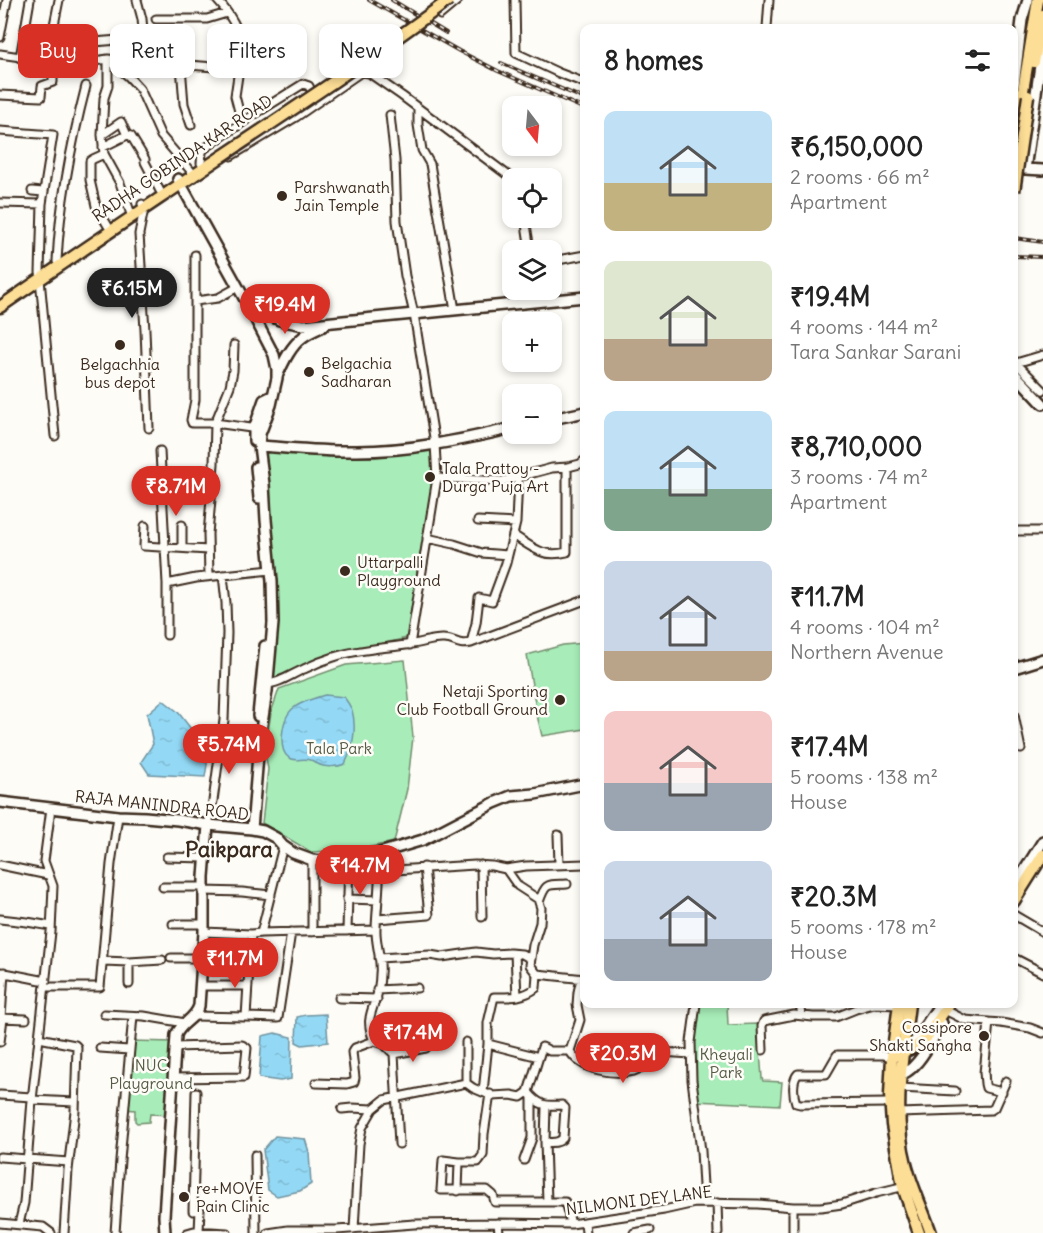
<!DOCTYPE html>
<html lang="en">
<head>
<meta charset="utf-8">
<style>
	body { margin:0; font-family:Delius,sans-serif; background:#f6f6f6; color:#222; height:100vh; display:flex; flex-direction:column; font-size:22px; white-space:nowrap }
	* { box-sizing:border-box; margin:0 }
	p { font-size:20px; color:#767676 }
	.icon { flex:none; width:33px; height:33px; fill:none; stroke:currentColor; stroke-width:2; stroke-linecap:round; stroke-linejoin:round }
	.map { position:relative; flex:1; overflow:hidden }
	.panel { position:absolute; left:580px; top:24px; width:438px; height:984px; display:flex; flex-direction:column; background:#fff; border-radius:12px; box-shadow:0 3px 9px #0003 }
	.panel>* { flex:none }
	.hud { position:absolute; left:18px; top:24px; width:472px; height:54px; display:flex; gap:12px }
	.needle { width:39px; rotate:164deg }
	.fabs { position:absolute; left:502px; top:96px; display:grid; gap:12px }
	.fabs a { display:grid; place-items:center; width:60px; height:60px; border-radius:12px; background:#fff; box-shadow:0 3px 9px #0003; font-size:30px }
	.price { position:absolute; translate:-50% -51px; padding:0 14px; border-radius:21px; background:#d93025; color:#fff; font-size:20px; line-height:39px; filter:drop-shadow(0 2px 3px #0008) }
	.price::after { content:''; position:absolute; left:50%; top:36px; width:18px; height:14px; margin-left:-9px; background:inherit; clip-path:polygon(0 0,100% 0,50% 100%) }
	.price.selected { background:#222; color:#fff }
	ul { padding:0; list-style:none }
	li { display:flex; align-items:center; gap:18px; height:150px; padding:0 24px }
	li span { display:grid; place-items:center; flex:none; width:168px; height:120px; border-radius:12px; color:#555 }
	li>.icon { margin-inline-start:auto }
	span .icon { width:72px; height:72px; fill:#fffc; stroke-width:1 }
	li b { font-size:26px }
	h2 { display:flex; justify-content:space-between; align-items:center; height:72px; padding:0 24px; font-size:26px }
	.pill { padding:0 21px; border-radius:12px; background:#fff; box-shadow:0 3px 9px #0003; font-size:21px; line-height:54px }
	.pill.selected { background:#d93025; color:#fff }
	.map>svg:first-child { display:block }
	.park { fill:#a8edb9; stroke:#728c6c; stroke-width:1.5 }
	.water { fill:url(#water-ripples); stroke:#70939f; stroke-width:1.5 }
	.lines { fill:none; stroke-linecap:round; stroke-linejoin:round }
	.street-casing { stroke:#3b2a1e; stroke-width:11 }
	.secondary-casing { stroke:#3b2a1e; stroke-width:14 }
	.primary-casing { stroke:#3b2a1e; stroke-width:15 }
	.street { stroke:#fdfcf7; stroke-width:7 }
	.secondary { stroke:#fdfcf7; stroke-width:9 }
	.primary { stroke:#fdde96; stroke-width:10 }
	.rail-casing { stroke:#3b2a1e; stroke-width:4 }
	.rail { stroke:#fdfcf7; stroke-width:1.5; stroke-dasharray:4.5; stroke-linecap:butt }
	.primary-bridge-casing { stroke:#3b2a1e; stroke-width:15; stroke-linecap:butt }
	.primary-bridge { stroke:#fdde96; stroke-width:10 }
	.poi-dot { fill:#3b2a1e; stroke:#fdfcf7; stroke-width:2 }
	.labels { text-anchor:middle; stroke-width:5; stroke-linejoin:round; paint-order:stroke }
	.street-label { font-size:16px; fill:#3b2a1e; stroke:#fdfcf7 }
	.poi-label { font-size:16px; fill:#3b2a1e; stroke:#fdfcf7; text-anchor:start }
	.park-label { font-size:16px; fill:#565b45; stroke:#fdfcf7 }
	.district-label { font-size:22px; font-weight:bold; fill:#3b2a1e; stroke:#fdfcf7 }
</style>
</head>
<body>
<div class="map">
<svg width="1043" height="1233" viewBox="0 0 1043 1233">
	<defs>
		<pattern id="water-ripples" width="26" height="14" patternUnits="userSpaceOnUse" patternTransform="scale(1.5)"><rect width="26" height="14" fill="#93d9f5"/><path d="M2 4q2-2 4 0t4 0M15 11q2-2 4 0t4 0" fill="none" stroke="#80bad2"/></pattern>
	</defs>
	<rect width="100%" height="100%" fill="#fdfcf7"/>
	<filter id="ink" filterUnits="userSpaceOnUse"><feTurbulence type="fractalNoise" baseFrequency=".0167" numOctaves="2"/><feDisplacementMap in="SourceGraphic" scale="12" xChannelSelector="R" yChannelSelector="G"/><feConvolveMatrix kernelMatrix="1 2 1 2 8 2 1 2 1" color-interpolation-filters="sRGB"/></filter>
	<g filter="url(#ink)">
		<path class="park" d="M417 449 432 450 434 478 407 638C373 646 338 652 306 664 292 670 280 677 268 684L275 648 264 456 266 451Z
			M585 643V729L542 736 537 715 527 655 563 645Z
			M405 660 413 737 407 789 394 842 355 850 311 852 262 823 268 769 265 752 271 713 279 689 346 665Z
			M696 1004H727L728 1025 758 1024 762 1078 763 1081 782 1082 780 1105 694 1101 692 1080Z
			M130 1041 175 1042 170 1115 150 1114 149 1122 137 1123 135 1121V1110L125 1109Z"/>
		<path class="water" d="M325 695 344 697C347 701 350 706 352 710 357 728 353 748 345 764 338 767 325 768 318 764 313 762 316 761 310 760 302 757 295 763 288 757 283 753 282 747 282 740 283 707 296 704 325 695Z
			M163 700 178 712 209 752 205 777 149 774 141 762 153 744 147 714Z
			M326 1014 328 1042 302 1045 296 1042 297 1017 306 1015Z
			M275 1033 292 1037 291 1079 280 1081 259 1078 262 1036Z
			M275 1136 305 1139 309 1152 311 1184 300 1191 277 1196 268 1190 263 1150Z"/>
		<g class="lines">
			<defs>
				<path id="street" d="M137 0 142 19 146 64
					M515 0 516 53 559 73 585 83
					M440 15 458 0
					M156 19H207L227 13
					M767 28 769 0
					M0 37 7 0
					M51 40 94 42 143 38
					M243 51 281 44
					M0 54 62 63H82L108 59 162 65H189L239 69 244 62C244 38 233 17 217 0
					M20 58 30 0
					M49 61 51 40 59 0
					M181 66 184 104 191 125
					M239 69 235 96 242 123
					M0 95 41 97 42 86 53 82V62
					M418 108V125L422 150 430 164 455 310
					M390 115 395 160 397 221 405 276 414 314 435 444 437 478 410 645
					M0 131 53 135 42 204
					M102 135 121 122 127 135 103 147
					M127 135 131 136 145 159V162L160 191
					M104 154 93 159 90 161V180L96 206 108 226
					M231 156 296 117 361 72 369 73 402 96 513 179
					M201 163 202 152 204 149 255 114 303 84 309 86 314 98
					M32 191 43 192
					M0 203 42 204 40 273
					M142 204 144 209 139 234 145 330 149 428
					M132 217 120 183 104 154 102 135 104 98 108 86V59L128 76 140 89 161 136 191 171
					M525 218 530 250
					M195 255V400L191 420 192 423H215L230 386 233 371 234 345
					M57 261C60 202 71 144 86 86
					M552 261 585 255
					M40 279 55 436
					M534 290 535 302
					M195 301 218 298 238 287
					M1016 363 1043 390
					M1016 363 1043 355
					M160 451 167 584V635
					M437 478 503 481 552 468 568 467 580 464 585 460
					M478 521 516 523
					M182 525V548
					M145 526 144 546 208 550
					M1014 531H1043
					M513 535C534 548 542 558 567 552V467
					M427 538 454 544 482 553 508 555
					M209 576 208 534 214 464 215 423 258 429
					M167 584 196 578 271 570
					M471 643 476 623 479 598 492 601 506 563 516 523 518 477
					M265 684C279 684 292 674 304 669 314 664 324 660 334 657 356 649 389 648 412 644 423 643 433 638 444 639 456 639 456 646 471 643L585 600
					M1014 715 1021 749
					M208 825 213 801 224 720 227 633 226 603 223 575
					M558 835 559 864
					M379 854C381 878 377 903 376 928 375 943 382 959 380 974 380 981 378 995 375 1001 369 1017 367 1024 374 1041L384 1044 394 1054 399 1144
					M167 857 205 858
					M312 860V932
					M0 865 48 875
					M481 865 482 917
					M380 868 395 870 475 865 492 866 506 869 518 886 538 899 541 908 540 923 533 945 530 965 537 974 585 979
					M506 869 526 866 585 864
					M163 887H204
					M204 891 242 892 271 895
					M347 899 378 900
					M539 902C546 882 547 885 567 884
					M1014 915 1043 932
					M0 919 27 922 51 926
					M377 919 429 915 424 867
					M173 924H203
					M347 931 349 859
					M204 932 251 934 261 933 283 846
					M261 933 376 930
					M515 954 517 996
					M171 958H202L216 956 250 957
					M379 958 430 955 442 957 476 952 493 954 510 953 522 954 531 959
					M1014 958 1043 973
					M103 961 129 962 162 960
					M0 972 46 981
					M129 984V962
					M200 986H248
					M45 987H100L111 864 118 816
					M377 990 417 988
					M339 998 377 999
					M696 1004 691 1042 692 1080 701 1151 704 1203
					M800 1004 802 1015
					M949 1012 965 1020 1001 1023 1030 1028 1043 1033
					M104 1014 144 1016 185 1023
					M194 1016 246 1017 251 934
					M246 1017 278 1018 291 932
					M0 1018 26 1019
					M1 1018 4 972
					M989 1022 984 1073C985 1078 984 1083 986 1088L1002 1092
					M39 1038 75 1045 77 1047 75 1111 68 1170 64 1233
					M0 1042 3 1018
					M466 1042V1083
					M488 1044 539 1057
					M100 1048 129 1050
					M763 1050 762 1026 764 1021 794 1015 813 1017H836L856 1009 874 1004 899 1005
					M570 1051C581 1071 615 1075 634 1071 644 1068 653 1059 661 1052L691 1054
					M394 1054 426 1048
					M173 1078 244 1077 247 1048 242 1045 175 1047
					M316 1083 347 1084 354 1082 355 1078 352 1052 355 1048 374 1041
					M900 1088 955 1091
					M196 1092 193 1211 200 1210 199 1231
					M483 1092 488 1044V1023L494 997C510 997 523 998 536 988L537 974
					M528 1092C539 1106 546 1106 562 1105L565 1108 563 1138C559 1143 551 1143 545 1142L547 1202
					M490 1094 484 1134 483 1155 478 1162H459L443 1160 441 1190H487L493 1195 495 1202H565L571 1224
					M0 1095 32 1097
					M32 1100 75 1102
					M891 1103 800 1104 796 1103C793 1095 792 1080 798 1074H826L837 1055H884L892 1057
					M342 1109 352 1108 373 1109
					M899 1113 991 1110 994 1108 1006 1081
					M545 1142 546 1106
					M255 1155 256 1233
					M0 1157 69 1162
					M524 1160 532 1138V1097
					M458 1191 459 1162
					M717 1203 718 1233
					M585 1222 586 1233
					M0 1223 43 1227 51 1233
					M498 1223 499 1233
					M19 1224 24 1203 32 1100 51 932 53 886 44 861 51 808
					M354 1229 359 1144 362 1128 373 1109 384 1100 466 1083 473 1088 492 1096 511 1095 521 1097 528 1092 542 1047 550 1051H570L580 1020 577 1005 578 992 581 979
					M115 1233 120 1160 133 1016
					M187 1233 194 1231 227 1233
					M268 1233 288 1230H337L414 1224 498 1223 571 1224 664 1210 695 1203 758 1204 793 1207H821L842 1204 876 1193 905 1186
					M634 1233 650 1230
					M793 1233V1207"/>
				<path id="secondary" d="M1014 85 1022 20 1028 0
					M1022 168 1025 169 1043 170
					M1025 169 1043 45
					M178 179 248 305 274 355 277 369V378L271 405 260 434 259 446 264 484 266 520 272 581 273 623 267 691 259 743 252 829
					M248 305 279 320 303 325 585 297
					M1014 373 1043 404
					M278 374C284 361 291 346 303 337 309 332 318 329 325 325
					M552 419 585 412
					M254 441V429L264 400 272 396
					M259 446C291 448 324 452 357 451 410 451 462 440 513 428
					M256 467 259 498
					M1014 668 1043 659
					M258 716 265 646
					M0 802 118 816 145 817 178 820 208 825 252 829 263 831 276 838 283 846 293 853 312 860 331 862 366 857 423 840 494 803 511 796 535 794 585 784
					M1014 887 1043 841
					M911 1047 940 1004
					M895 1075C915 1077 932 1039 942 1023
					M165 1233 164 1216 176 1035C182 1021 194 1021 199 1006L204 932V877L208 825"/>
				<path id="primary" d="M1034 62 1043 15
					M1014 145 1038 0
					M0 307C73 256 147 207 221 157
					M1014 901 1043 855
					M899 1004 892 1057 890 1095 892 1125 903 1187 919 1233
					M909 1004C903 1056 892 1111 906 1164 912 1187 923 1210 931 1233
					M897 1055 915 1047 924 1041 949 1004"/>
			</defs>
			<use href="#street" class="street-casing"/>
			<use href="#secondary" class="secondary-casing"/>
			<use href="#primary" class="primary-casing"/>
			<use href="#street" class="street"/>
			<use href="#secondary" class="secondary"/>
			<use href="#primary" class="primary"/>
			<defs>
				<path id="rail" d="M369 0 459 51 498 71 585 109
					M392 0 446 33
					M501 63 585 99
					M1014 238 1043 242
					M1014 256 1043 257"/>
			</defs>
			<use href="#rail" class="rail-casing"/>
			<use href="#rail" class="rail"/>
			<defs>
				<path id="primary-bridge" d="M221 157C298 106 375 55 449 0
					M1014 191 1028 96"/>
			</defs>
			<use href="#primary-bridge" class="primary-bridge-casing"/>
			<use href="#primary-bridge" class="primary-bridge"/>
		</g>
	</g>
	<g class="poi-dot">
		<circle cx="282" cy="196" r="6"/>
		<circle cx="120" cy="345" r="6"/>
		<circle cx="309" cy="372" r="6"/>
		<circle cx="430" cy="477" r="6"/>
		<circle cx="345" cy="571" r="6"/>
		<circle cx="560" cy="700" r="6"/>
		<circle cx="984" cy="1036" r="6"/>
		<circle cx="184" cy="1197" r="6"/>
	</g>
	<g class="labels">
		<g class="street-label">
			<text transform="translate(182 158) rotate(-34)" y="6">RADHA GOBINDA KAR ROAD</text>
			<text transform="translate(162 805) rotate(6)" y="6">RAJA MANINDRA ROAD</text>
			<text transform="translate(639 1200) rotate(-7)" y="6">NILMONI DEY LANE</text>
		</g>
		<g class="poi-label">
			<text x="294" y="193">Parshwanath<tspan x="294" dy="18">Jain Temple</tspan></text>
			<text x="321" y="369">Belgachia<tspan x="321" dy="18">Sadharan</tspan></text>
			<text x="120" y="370" text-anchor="middle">Belgachhia<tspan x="120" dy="18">bus depot</tspan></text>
			<text x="442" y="474">Tala Prattoy -<tspan x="442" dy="18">Durga Puja Art</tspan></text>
			<text x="357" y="568">Uttarpalli<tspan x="357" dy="18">Playground</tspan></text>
			<text x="548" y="697" text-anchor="end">Netaji Sporting<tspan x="548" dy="18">Club Football Ground</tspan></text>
			<text x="972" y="1033" text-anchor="end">Cossipore<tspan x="972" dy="18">Shakti Sangha</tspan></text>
			<text x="196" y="1194">re+MOVE<tspan x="196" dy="18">Pain Clinic</tspan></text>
		</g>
		<g class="park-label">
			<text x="339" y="754">Tala Park</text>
			<text x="726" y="1060">Kheyali<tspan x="726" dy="18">Park</tspan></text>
			<text x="151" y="1071">NUC<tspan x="151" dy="18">Playground</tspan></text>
		</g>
		<g class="district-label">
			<text x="229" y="857">Paikpara</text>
		</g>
	</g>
</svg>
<div class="fabs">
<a><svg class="needle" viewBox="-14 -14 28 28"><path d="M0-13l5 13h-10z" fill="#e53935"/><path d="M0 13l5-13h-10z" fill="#767676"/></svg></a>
<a><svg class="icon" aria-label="locate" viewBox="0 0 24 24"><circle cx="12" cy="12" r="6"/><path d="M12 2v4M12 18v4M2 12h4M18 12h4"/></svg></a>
<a><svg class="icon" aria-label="layers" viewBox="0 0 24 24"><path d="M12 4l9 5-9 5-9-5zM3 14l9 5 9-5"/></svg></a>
<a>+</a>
<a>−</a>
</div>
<b class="price selected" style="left:132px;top:319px">₹6.15M</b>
<b class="price" style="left:285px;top:335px">₹19.4M</b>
<b class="price" style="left:176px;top:517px">₹8.71M</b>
<b class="price" style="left:229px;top:775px">₹5.74M</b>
<b class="price" style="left:360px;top:896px">₹14.7M</b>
<b class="price" style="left:235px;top:989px">₹11.7M</b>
<b class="price" style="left:413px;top:1063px">₹17.4M</b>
<b class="price" style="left:623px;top:1084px">₹20.3M</b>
<div class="hud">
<a class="pill selected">Buy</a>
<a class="pill">Rent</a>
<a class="pill">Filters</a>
<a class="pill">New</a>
</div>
<section class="panel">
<h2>8 homes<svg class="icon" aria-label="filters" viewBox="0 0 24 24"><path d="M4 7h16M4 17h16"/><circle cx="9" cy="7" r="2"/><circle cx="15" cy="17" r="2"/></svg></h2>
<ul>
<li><span style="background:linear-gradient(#bfe0f5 60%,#c2b280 0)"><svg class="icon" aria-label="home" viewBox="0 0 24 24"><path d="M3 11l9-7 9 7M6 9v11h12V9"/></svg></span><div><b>₹6,150,000</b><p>2 rooms · 66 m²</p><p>Apartment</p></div></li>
<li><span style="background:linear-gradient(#dfe7d0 65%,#b9a48a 0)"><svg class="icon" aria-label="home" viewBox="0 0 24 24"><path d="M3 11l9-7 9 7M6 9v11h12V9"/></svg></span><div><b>₹19.4M</b><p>4 rooms · 144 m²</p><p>Tara Sankar Sarani</p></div></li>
<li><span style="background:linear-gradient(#bfe0f5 65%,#7fa58c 0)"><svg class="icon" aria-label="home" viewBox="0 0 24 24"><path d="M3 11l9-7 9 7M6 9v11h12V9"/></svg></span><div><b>₹8,710,000</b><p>3 rooms · 74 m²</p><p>Apartment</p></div></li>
<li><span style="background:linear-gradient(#c9d6e8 75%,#b9a48a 0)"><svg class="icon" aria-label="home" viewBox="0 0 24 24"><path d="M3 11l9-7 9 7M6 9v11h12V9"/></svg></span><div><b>₹11.7M</b><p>4 rooms · 104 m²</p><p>Northern Avenue</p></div></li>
<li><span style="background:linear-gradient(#f6c9c9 60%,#9aa5b1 0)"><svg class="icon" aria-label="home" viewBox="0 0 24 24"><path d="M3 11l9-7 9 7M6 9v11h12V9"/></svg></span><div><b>₹17.4M</b><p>5 rooms · 138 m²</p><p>House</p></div></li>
<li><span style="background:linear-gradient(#c9d6e8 65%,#9aa5b1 0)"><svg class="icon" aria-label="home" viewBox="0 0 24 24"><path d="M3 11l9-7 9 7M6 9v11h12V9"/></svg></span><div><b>₹20.3M</b><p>5 rooms · 178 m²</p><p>House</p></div></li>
</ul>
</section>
</div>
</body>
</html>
